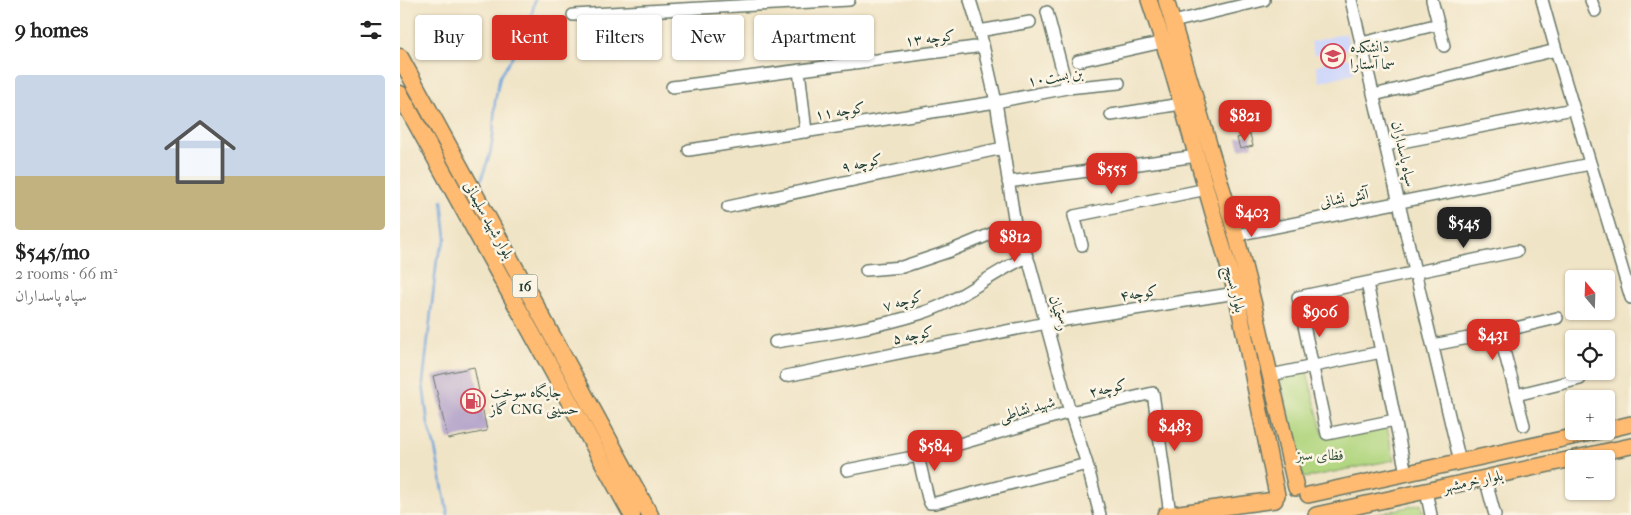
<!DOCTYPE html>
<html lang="en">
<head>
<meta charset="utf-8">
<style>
	body { margin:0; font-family:"IM FELL French Canon",Amiri,serif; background:#f2f2f2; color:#222; height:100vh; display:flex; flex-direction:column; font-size:19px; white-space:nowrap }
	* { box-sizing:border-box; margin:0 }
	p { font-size:16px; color:#767676 }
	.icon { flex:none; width:28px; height:28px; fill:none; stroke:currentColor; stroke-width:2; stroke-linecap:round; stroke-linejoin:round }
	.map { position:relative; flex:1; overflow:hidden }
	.panel { display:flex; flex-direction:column; background:#fff; width:400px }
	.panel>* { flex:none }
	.banner { position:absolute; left:15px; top:15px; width:475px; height:45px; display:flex; gap:10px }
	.needle { width:32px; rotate:341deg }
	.buttons { position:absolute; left:1165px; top:270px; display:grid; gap:10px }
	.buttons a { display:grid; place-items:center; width:50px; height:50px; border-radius:5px; background:#fff; box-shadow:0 1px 4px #0004; font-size:25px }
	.price { position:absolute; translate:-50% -42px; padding:0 11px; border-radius:10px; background:#d93025; color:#fff; font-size:16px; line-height:32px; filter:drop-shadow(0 1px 2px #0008) }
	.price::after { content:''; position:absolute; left:50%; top:30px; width:15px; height:11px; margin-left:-8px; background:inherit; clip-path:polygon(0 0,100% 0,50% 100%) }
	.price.on { background:#222; color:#fff }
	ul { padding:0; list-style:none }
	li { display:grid; align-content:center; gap:10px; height:265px; padding:0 15px }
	li span { display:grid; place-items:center; height:155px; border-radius:5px; color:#555 }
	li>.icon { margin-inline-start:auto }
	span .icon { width:90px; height:90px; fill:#fffc; stroke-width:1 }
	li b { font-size:21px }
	h2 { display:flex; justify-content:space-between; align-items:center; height:60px; padding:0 15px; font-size:21px }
	.pill { padding:0 18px; border-radius:5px; background:#fff; box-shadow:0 1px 4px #0004; font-size:18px; line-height:45px }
	.pill.on { background:#d93025; color:#fff }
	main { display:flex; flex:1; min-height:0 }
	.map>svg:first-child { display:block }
	.built { fill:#d1d9f9 }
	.green { fill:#b0d57e; stroke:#688959 }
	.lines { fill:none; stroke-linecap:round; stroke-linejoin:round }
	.stream { stroke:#6ea3db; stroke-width:2.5 }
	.building { fill:#ad9cc7 }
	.minor-casing { stroke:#687767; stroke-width:14 }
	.major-casing { stroke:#687767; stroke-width:18 }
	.highway-casing { stroke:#687767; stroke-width:19 }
	.minor { stroke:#fff; stroke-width:11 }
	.major { stroke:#ffbb71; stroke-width:15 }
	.highway { stroke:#ffbb71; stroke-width:16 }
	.labels { text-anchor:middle; stroke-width:5; stroke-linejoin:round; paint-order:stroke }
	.shield { fill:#fcf5e5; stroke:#617469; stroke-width:1 }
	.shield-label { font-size:14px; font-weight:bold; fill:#1f3d34 }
	.street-label { font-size:15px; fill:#1f3d34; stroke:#fcf5e5 }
	.poi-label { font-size:15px; fill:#1f3d34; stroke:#fcf5e5; text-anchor:start }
	.park-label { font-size:15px; fill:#3c5b43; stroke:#fcf5e5 }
</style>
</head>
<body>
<main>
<section class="panel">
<h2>9 homes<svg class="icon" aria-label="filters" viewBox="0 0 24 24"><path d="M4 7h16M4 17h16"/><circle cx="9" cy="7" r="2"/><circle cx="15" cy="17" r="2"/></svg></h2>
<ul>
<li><span style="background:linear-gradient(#c9d6e8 65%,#c2b280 0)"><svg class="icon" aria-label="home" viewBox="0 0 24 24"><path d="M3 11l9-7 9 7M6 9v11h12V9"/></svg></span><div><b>$545/mo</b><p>2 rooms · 66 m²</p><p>سپاه پاسداران</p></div></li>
</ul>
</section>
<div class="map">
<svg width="1231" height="515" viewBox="0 0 1231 515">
	<rect width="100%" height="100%" fill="#fcf5e5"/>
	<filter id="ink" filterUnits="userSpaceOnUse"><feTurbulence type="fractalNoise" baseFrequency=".02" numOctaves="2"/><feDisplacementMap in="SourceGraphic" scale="10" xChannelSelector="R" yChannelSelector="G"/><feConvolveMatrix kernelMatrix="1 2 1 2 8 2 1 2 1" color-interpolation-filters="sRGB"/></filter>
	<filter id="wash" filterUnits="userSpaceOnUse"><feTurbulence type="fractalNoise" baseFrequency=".0096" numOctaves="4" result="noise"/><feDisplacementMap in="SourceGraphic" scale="20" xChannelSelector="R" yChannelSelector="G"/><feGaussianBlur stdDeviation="1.12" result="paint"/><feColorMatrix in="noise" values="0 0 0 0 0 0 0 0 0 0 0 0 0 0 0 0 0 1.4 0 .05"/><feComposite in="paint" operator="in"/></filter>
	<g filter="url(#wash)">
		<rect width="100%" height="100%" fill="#f0e4c6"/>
		<path class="built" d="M946 33 950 48 942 51 945 59 950 58 954 73 920 82 916 66 924 63 922 53 914 55 911 42Z"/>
		<path class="green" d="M907 372 923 435 987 427 994 460 904 478 880 377Z
			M1021 504 1024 515H974Z"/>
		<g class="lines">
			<path class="stream" d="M81 180 90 154 93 136 95 101 100 76 123 41 131 18 135 0
				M42 201 46 238 37 259 23 383 28 424 35 448 48 515"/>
		</g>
		<g id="blocks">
			<path class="building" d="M850 134 853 146 840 149 837 138Z
				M74 367 87 431 48 439 33 376Z"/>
		</g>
	</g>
	<g filter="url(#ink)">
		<use href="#blocks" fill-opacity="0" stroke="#687767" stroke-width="1"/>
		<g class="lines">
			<defs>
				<path id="minor" d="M570 0 581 36 596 102 615 224 630 265 670 412 687 464 700 515
					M951 0 1060 462
					M1032 0 1044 46
					M1142 0 1156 50
					M1191 0 1195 11
					M647 12 667 88
					M173 15 449 0
					M773 22 864 0
					M579 31 630 22
					M962 43 1039 24
					M678 61 763 42
					M399 70 406 132
					M272 87 583 46
					M974 95 1156 50 1231 298
					M711 115 781 104
					M986 145 1173 109
					M289 150 596 102 667 88 719 83
					M608 182 797 156
					M328 207 603 148
					M836 235 1190 164
					M682 245 674 216 807 189
					M466 270 502 267 550 251 615 224
					M967 283 1006 473
					M1099 332 1157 318
					M375 342C423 335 476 328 522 313 560 301 591 273 627 257
					M1033 345 1099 332 1124 425
					M871 375 981 352
					M386 376 646 323 836 293
					M1116 395 1180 379
					M995 420 927 434 898 297 1117 251
					M518 456 528 498 530 503H535L687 464
					M447 470 518 456 670 412 753 393 770 514
					M1085 478 1095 515
					M1026 491 1031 515"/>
				<path id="major" d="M749 0 769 60 836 293 877 495
					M766 0 836 235 854 305 896 488
					M1206 430 1231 424
					M908 495 1199 431
					M765 515 875 500
					M916 515 1231 446"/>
				<path id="highway" d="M0 57 250 515
					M0 94 232 515"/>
			</defs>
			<use href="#minor" class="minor-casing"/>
			<use href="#major" class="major-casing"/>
			<use href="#highway" class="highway-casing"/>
			<use href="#minor" class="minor"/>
			<use href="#major" class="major"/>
			<use href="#highway" class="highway"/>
		</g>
	</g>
	<defs>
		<symbol id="university-ring" viewBox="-11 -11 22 22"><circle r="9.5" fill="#fcf5e5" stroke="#d1495b" stroke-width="1.5"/><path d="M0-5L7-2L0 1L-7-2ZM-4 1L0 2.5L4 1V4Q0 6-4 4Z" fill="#d1495b"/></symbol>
		<symbol id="fuel-ring" viewBox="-11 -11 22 22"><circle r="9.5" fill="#fcf5e5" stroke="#d1495b" stroke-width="1.5"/><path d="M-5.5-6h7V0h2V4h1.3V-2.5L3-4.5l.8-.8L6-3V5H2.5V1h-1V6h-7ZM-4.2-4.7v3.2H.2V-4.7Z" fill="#d1495b"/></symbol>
	</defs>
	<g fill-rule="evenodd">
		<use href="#university-ring" x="919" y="42" width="28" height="28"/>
		<use href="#fuel-ring" x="59" y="387" width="28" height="28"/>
	</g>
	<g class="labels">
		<rect class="shield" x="112.5" y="274.5" width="25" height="23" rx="4"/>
		<g class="shield-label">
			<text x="125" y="291">16</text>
		</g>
		<g class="street-label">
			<text transform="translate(530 38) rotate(-7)" y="5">کوچه ۱۳</text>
			<text transform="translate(655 77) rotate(-9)" y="5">بن بست۱۰</text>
			<text transform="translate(440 111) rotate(-9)" y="5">کوچه ۱۱</text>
			<text transform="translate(1004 154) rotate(77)" y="5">سپاه پاسداران</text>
			<text transform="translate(462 163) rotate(-12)" y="5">کوچه ۹</text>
			<text transform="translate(944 198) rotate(-11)" y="5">آتش نشانی</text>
			<text transform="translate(89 220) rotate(61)" y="5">بلوار شهید سلیمانی</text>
			<text transform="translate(835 289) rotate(76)" y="5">بلوار بسیج</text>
			<text transform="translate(739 293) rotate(-9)" y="5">کوچه۴</text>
			<text transform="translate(503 301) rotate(-16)" y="5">کوچه ۷</text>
			<text transform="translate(659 313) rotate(74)" y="5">رستمیان</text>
			<text transform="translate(513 335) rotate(-11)" y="5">کوچه ۵</text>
			<text transform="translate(708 388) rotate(-13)" y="5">کوچه۲</text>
			<text transform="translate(627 409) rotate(-16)" y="5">شهید نشاطی</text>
			<text transform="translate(1073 481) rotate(-12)" y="5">بلوار خرمشهر</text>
		</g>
		<g class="poi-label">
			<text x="950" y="52">دانشکده<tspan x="950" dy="17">سما آستارا</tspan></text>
			<text x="90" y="397">جایگاه سوخت<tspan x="90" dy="17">گاز CNG حسینی</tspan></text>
		</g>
		<g class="park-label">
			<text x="920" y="460">فظای سبز</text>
		</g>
	</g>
</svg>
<div class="buttons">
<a><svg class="needle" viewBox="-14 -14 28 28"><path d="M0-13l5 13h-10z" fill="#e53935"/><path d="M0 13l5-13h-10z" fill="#767676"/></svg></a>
<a><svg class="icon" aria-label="locate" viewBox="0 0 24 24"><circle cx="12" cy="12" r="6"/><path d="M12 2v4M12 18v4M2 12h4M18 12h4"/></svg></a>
<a>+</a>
<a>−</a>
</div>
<b class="price" style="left:845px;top:142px">$821</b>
<b class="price" style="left:712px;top:195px">$555</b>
<b class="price" style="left:852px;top:238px">$403</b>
<b class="price on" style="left:1064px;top:249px">$545</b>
<b class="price" style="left:615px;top:263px">$812</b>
<b class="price" style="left:920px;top:338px">$906</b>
<b class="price" style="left:1093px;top:361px">$431</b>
<b class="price" style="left:775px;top:452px">$483</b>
<b class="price" style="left:535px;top:472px">$584</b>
<div class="banner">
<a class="pill">Buy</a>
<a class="pill on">Rent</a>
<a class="pill">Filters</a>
<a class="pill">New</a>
<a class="pill">Apartment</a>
</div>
</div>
</main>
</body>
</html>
